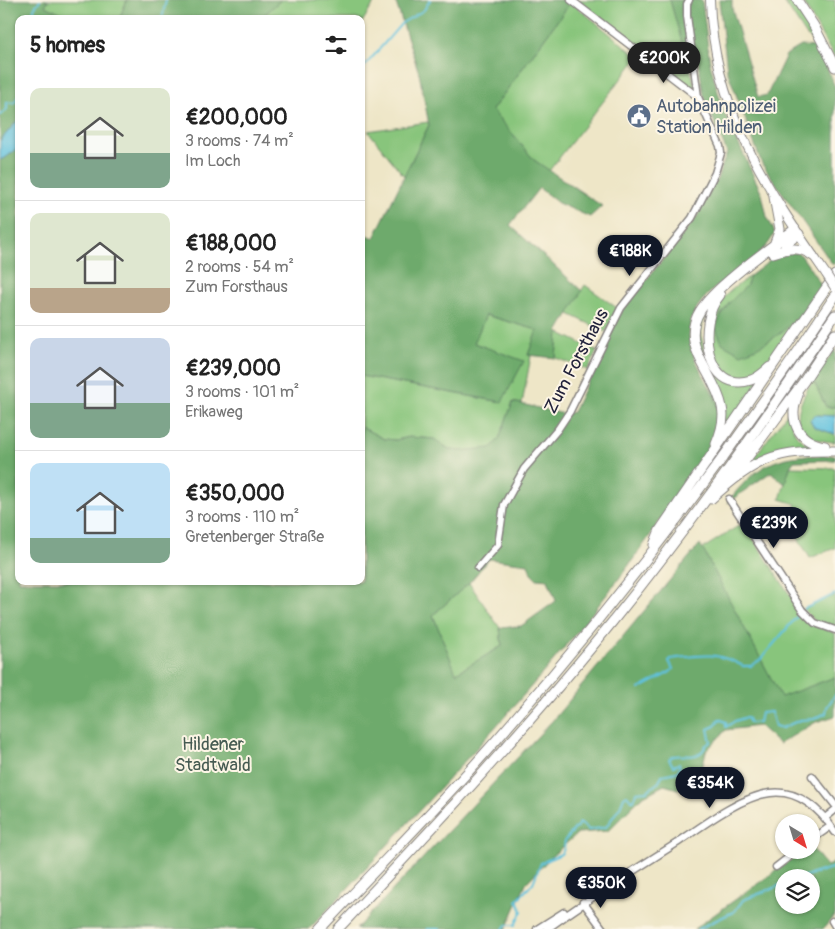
<!DOCTYPE html>
<html lang="en">
<head>
<meta charset="utf-8">
<style>
	body { margin:0; font-family:Pangolin,sans-serif; background:#f6f6f6; color:#222; height:100vh; display:flex; flex-direction:column; font-size:19px; white-space:nowrap }
	* { box-sizing:border-box; margin:0 }
	p { font-size:16px; color:#767676 }
	.icon { flex:none; width:28px; height:28px; fill:none; stroke:currentColor; stroke-width:2; stroke-linecap:round; stroke-linejoin:round }
	.map { position:relative; flex:1; overflow:hidden }
	.sheet { position:absolute; left:15px; top:15px; width:350px; height:570px; display:flex; flex-direction:column; background:#fff; border-radius:10px; box-shadow:0 1px 4px #0004 }
	.sheet>* { flex:none }
	.needle { width:32px; rotate:142deg }
	.tools { position:absolute; left:775px; top:814px; display:grid; gap:10px }
	.tools a { display:grid; place-items:center; width:45px; height:45px; border-radius:50%; background:#fff; box-shadow:0 1px 4px #0004; font-size:25px }
	.price { position:absolute; translate:-50% -42px; padding:0 11px; border-radius:18px; background:#111827; color:#fff; font-size:16px; line-height:32px; filter:drop-shadow(0 1px 2px #0008) }
	.price::after { content:''; position:absolute; left:50%; top:30px; width:15px; height:11px; margin-left:-8px; background:inherit; clip-path:polygon(0 0,100% 0,50% 100%) }
	.price.current { background:#222; color:#fff }
	ul { padding:0; list-style:none }
	li { display:flex; align-items:center; gap:15px; height:125px; padding:0 15px }
	li+li { border-top:1px solid #e0e0e0 }
	li span { display:grid; place-items:center; flex:none; width:140px; height:100px; border-radius:10px; color:#555 }
	li>.icon { margin-inline-start:auto }
	span .icon { width:60px; height:60px; fill:#fffc; stroke-width:1 }
	li b { font-size:21px }
	h2 { display:flex; justify-content:space-between; align-items:center; height:60px; padding:0 15px; font-size:21px }
	.map>svg:first-child { display:block }
	.green { fill:#88c57c; stroke:#55745c }
	.forest { fill:#6eaa6c; stroke:#486654; fill-rule:evenodd }
	.water { fill:#61c2df; stroke:#42728d }
	.lines { fill:none; stroke-linecap:round; stroke-linejoin:round }
	.stream { stroke:#61c2df; stroke-width:2 }
	.minor-casing { stroke:#888481; stroke-width:9 }
	.major-casing { stroke:#888481; stroke-width:10 }
	.highway-casing { stroke:#888481; stroke-width:11 }
	.minor { stroke:#fff; stroke-width:6 }
	.major { stroke:#fff; stroke-width:8 }
	.highway { stroke:#fff; stroke-width:9 }
	.major-bridge-casing { stroke:#888481; stroke-width:10; stroke-linecap:butt }
	.major-bridge { stroke:#fff; stroke-width:8 }
	.labels { text-anchor:middle; stroke-width:4; stroke-linejoin:round; paint-order:stroke }
	.service-label { font-size:18px; fill:#4e5e75; stroke:#fcf5e5; text-anchor:start }
	.street-label { font-size:18px; fill:#22223b; stroke:#fcf5e5 }
	.park-label { font-size:18px; fill:#465b52; stroke:#fcf5e5 }
</style>
</head>
<body>
<div class="map">
<svg width="835" height="929" viewBox="0 0 835 929">
	<rect width="100%" height="100%" fill="#fcf5e5"/>
	<filter id="ink" filterUnits="userSpaceOnUse"><feTurbulence type="fractalNoise" baseFrequency=".02" numOctaves="2"/><feDisplacementMap in="SourceGraphic" scale="10" xChannelSelector="R" yChannelSelector="G"/><feConvolveMatrix kernelMatrix="1 2 1 2 8 2 1 2 1" color-interpolation-filters="sRGB"/></filter>
	<filter id="wash" filterUnits="userSpaceOnUse"><feTurbulence type="fractalNoise" baseFrequency=".0096" numOctaves="4" result="noise"/><feDisplacementMap in="SourceGraphic" scale="20" xChannelSelector="R" yChannelSelector="G"/><feGaussianBlur stdDeviation="1.12" result="paint"/><feColorMatrix in="noise" values="0 0 0 0 0 0 0 0 0 0 0 0 0 0 0 0 0 1.4 0 .05"/><feComposite in="paint" operator="in"/></filter>
	<g filter="url(#wash)">
		<rect width="100%" height="100%" fill="#eee6c7"/>
		<path class="green" d="M48 0H127L119 19H76L44 6Z
			M281 0H376L361 24V19H264V15Z
			M578 0H670L695 86 692 88Z
			M783 0H791L819 47 806 35Z
			M802 0H835V59Z
			M571 2 638 57 549 171 534 160 492 110Z
			M428 122 429 125 404 176 368 131Z
			M750 276 747 285 720 315 785 329 814 298C801 318 773 366 752 375 721 389 711 351 711 328 711 323 710 318 713 313 721 296 735 287 750 276Z
			M585 285 617 308 606 332 567 313Z
			M707 307C695 336 704 355 721 378L759 380 720 440 724 425 697 341 699 318Z
			M485 315 538 330 528 355 531 356 522 404 513 402 499 439 491 449 459 451 449 449 434 439 410 437 396 440 384 439 361 427V376L501 402 474 343Z
			M558 332 597 351 588 370 556 358Z
			M813 380 826 407H835V416L818 415 819 429 835 434V442C787 440 793 411 813 380Z
			M791 408C792 431 792 436 813 447 788 446 768 454 747 467Z
			M790 467 835 468V548L810 558 789 523 796 504 780 499Z
			M743 523 805 618 812 625 835 633V677L781 698 702 549Z
			M469 583 500 628 502 646 456 674 433 615Z
			M835 595V629L816 622 803 609Z"/>
		<path class="forest" d="M0 0H48L45 6 76 19H19V119L0 141Z
			M127 0H281L264 15V19H119Z
			M395 0H568L571 2 492 110 534 160 602 206 590 217 558 203 539 188 510 225 582 291 558 332 556 358 528 355 537 330 486 315 474 343 524 361 502 402 361 376V232L374 238 429 125 419 73Z
			M670 0H702L710 63 723 110 762 194 767 217 775 232C760 267 712 278 694 313 672 356 731 391 718 435 712 454 685 483 673 501 607 604 525 695 443 785 398 833 355 882 309 929H0V160L8 156 19 146V581H361V427L384 439 396 440 410 437 434 439 449 449 459 451 491 448 499 439 513 402 564 414 573 412 621 311 696 218 717 179 727 153 704 96 698 61 688 64ZM489 559 528 564 531 573 537 579 548 580 556 601 521 626 500 628 502 646 456 673 433 615 469 583Z
			M719 0H732V8L758 97 767 95 786 55 801 46 819 47 835 87V263L833 265 762 164 727 70Z
			M780 253H797L801 255 822 286C804 316 775 343 741 354L722 343 715 326 729 303 747 285 750 276Z
			M835 349V407H826L813 380Z
			M835 455V460L794 461 790 467 785 484 771 472 727 503C747 477 765 459 800 456 811 455 823 456 835 455Z
			M700 544 781 697 835 677V716L816 722 779 744 759 726 726 730 706 751 700 778 678 789 664 785 642 797 608 831 578 833 551 857 526 883 506 929H356L553 720Z
			M811 847 827 866 835 862V915L823 929H694L805 850H811ZM784 878H811V905H784Z"/>
		<path class="water" d="M19 119V146L8 156 0 160V141Z
			M814 415 835 416V434L814 427 810 420Z"/>
		<g class="lines">
			<path class="stream" d="M31 19 34 13V8L40 0
				M162 19 166 0
				M364 67 402 23 424 10 430 0
				M0 115 7 109V102L14 103 19 95
				M804 609 835 594
				M639 689 670 672 673 669 669 661 671 659C701 655 715 651 743 666H751L760 660 800 613
				M799 878 835 867
				M427 929H440
				M503 929 506 925H515L522 911 517 900 533 883 541 863 561 854 564 849 565 840 580 823 589 830 606 827 620 807 624 797 627 795 631 800H634L636 792 647 791 659 782 662 775 677 772 680 767 679 764 673 766 669 759 673 756C686 753 699 762 706 745L711 742 708 729 715 726 719 719 726 722V727L735 721 747 717 750 723 759 722 761 713 771 712 775 726 782 728 800 720 814 719 826 713 827 707 835 695
				M698 929 735 911 743 900 784 884"/>
		</g>
	</g>
	<g filter="url(#ink)">
		<g class="lines">
			<defs>
				<path id="minor" d="M571 0 698 97
					M729 499 802 610 815 623 835 630
					M478 568 498 545 504 505 524 469 558 429 570 411 621 308 692 218 715 173 721 153 720 146 698 97 687 16V4L689 0
					M812 776 835 805
					M825 818 835 810
					M811 840 831 826
					M776 867 798 850
					M583 902 603 929
					M832 921 835 926
					M537 929 564 912
					M547 929C589 898 633 871 677 843 702 826 740 797 770 793 798 789 821 810 835 832"/>
				<path id="major" d="M710 0C713 108 767 189 826 274"/>
				<path id="highway" d="M797 0 814 26 835 67
					M774 197 780 229 774 245
					M785 244 799 234
					M773 253C789 248 800 246 813 256
					M720 295C696 322 705 395 751 380 758 378 764 372 770 367
					M798 395C788 419 797 442 825 446
					M716 444C721 432 725 419 722 407 716 374 678 346 700 311 714 287 771 247 795 229
					M730 481 804 381 835 334
					M711 499C755 458 776 450 835 451
					M654 545 660 530 835 275
					M320 929C372 873 426 819 477 762 608 615 727 460 835 296
					M338 929C432 829 527 728 613 621 692 523 765 420 835 315"/>
			</defs>
			<use href="#minor" class="minor-casing"/>
			<use href="#major" class="major-casing"/>
			<use href="#highway" class="highway-casing"/>
			<use href="#minor" class="minor"/>
			<use href="#major" class="major"/>
			<use href="#highway" class="highway"/>
			<defs>
				<path id="major-bridge" d="M826 274 835 288"/>
			</defs>
			<use href="#major-bridge" class="major-bridge-casing"/>
			<use href="#major-bridge" class="major-bridge"/>
		</g>
	</g>
	<defs>
		<symbol id="civic-disc" viewBox="-11 -11 22 22"><circle r="9.5" fill="#5c6f8a" stroke="#fcf5e5"/><path d="M-.6-6.5H3V-4.5H.6V-3L4-1V1h2V6H-6V1h2V-1L-.6-3ZM-1.2 2.5V6h2.4V2.5Z" fill="#fff"/></symbol>
	</defs>
	<g fill-rule="evenodd">
		<use href="#civic-disc" x="625" y="102" width="28" height="28"/>
	</g>
	<g class="labels">
		<g class="service-label">
			<text x="656" y="112">Autobahnpolizei<tspan x="656" dy="21">Station Hilden</tspan></text>
		</g>
		<g class="street-label">
			<text transform="translate(576 361) rotate(-62)" y="6">Zum Forsthaus</text>
		</g>
		<g class="park-label">
			<text x="213" y="750">Hildener<tspan x="213" dy="21">Stadtwald</tspan></text>
		</g>
	</g>
</svg>
<div class="tools">
<a><svg class="needle" viewBox="-14 -14 28 28"><path d="M0-13l5 13h-10z" fill="#e53935"/><path d="M0 13l5-13h-10z" fill="#767676"/></svg></a>
<a><svg class="icon" aria-label="layers" viewBox="0 0 24 24"><path d="M12 4l9 5-9 5-9-5zM3 14l9 5 9-5"/></svg></a>
</div>
<b class="price current" style="left:664px;top:84px">€200K</b>
<b class="price" style="left:630px;top:277px">€188K</b>
<b class="price" style="left:774px;top:549px">€239K</b>
<b class="price" style="left:710px;top:809px">€354K</b>
<b class="price" style="left:601px;top:909px">€350K</b>
<section class="sheet">
<h2>5 homes<svg class="icon" aria-label="filters" viewBox="0 0 24 24"><path d="M4 7h16M4 17h16"/><circle cx="9" cy="7" r="2"/><circle cx="15" cy="17" r="2"/></svg></h2>
<ul>
<li><span style="background:linear-gradient(#dfe7d0 65%,#7fa58c 0)"><svg class="icon" aria-label="home" viewBox="0 0 24 24"><path d="M3 11l9-7 9 7M6 9v11h12V9"/></svg></span><div><b>€200,000</b><p>3 rooms · 74 m²</p><p>Im Loch</p></div></li>
<li><span style="background:linear-gradient(#dfe7d0 75%,#b9a48a 0)"><svg class="icon" aria-label="home" viewBox="0 0 24 24"><path d="M3 11l9-7 9 7M6 9v11h12V9"/></svg></span><div><b>€188,000</b><p>2 rooms · 54 m²</p><p>Zum Forsthaus</p></div></li>
<li><span style="background:linear-gradient(#c9d6e8 65%,#7fa58c 0)"><svg class="icon" aria-label="home" viewBox="0 0 24 24"><path d="M3 11l9-7 9 7M6 9v11h12V9"/></svg></span><div><b>€239,000</b><p>3 rooms · 101 m²</p><p>Erikaweg</p></div></li>
<li><span style="background:linear-gradient(#bfe0f5 75%,#7fa58c 0)"><svg class="icon" aria-label="home" viewBox="0 0 24 24"><path d="M3 11l9-7 9 7M6 9v11h12V9"/></svg></span><div><b>€350,000</b><p>3 rooms · 110 m²</p><p>Gretenberger Straße</p></div></li>
</ul>
</section>
</div>
</body>
</html>
